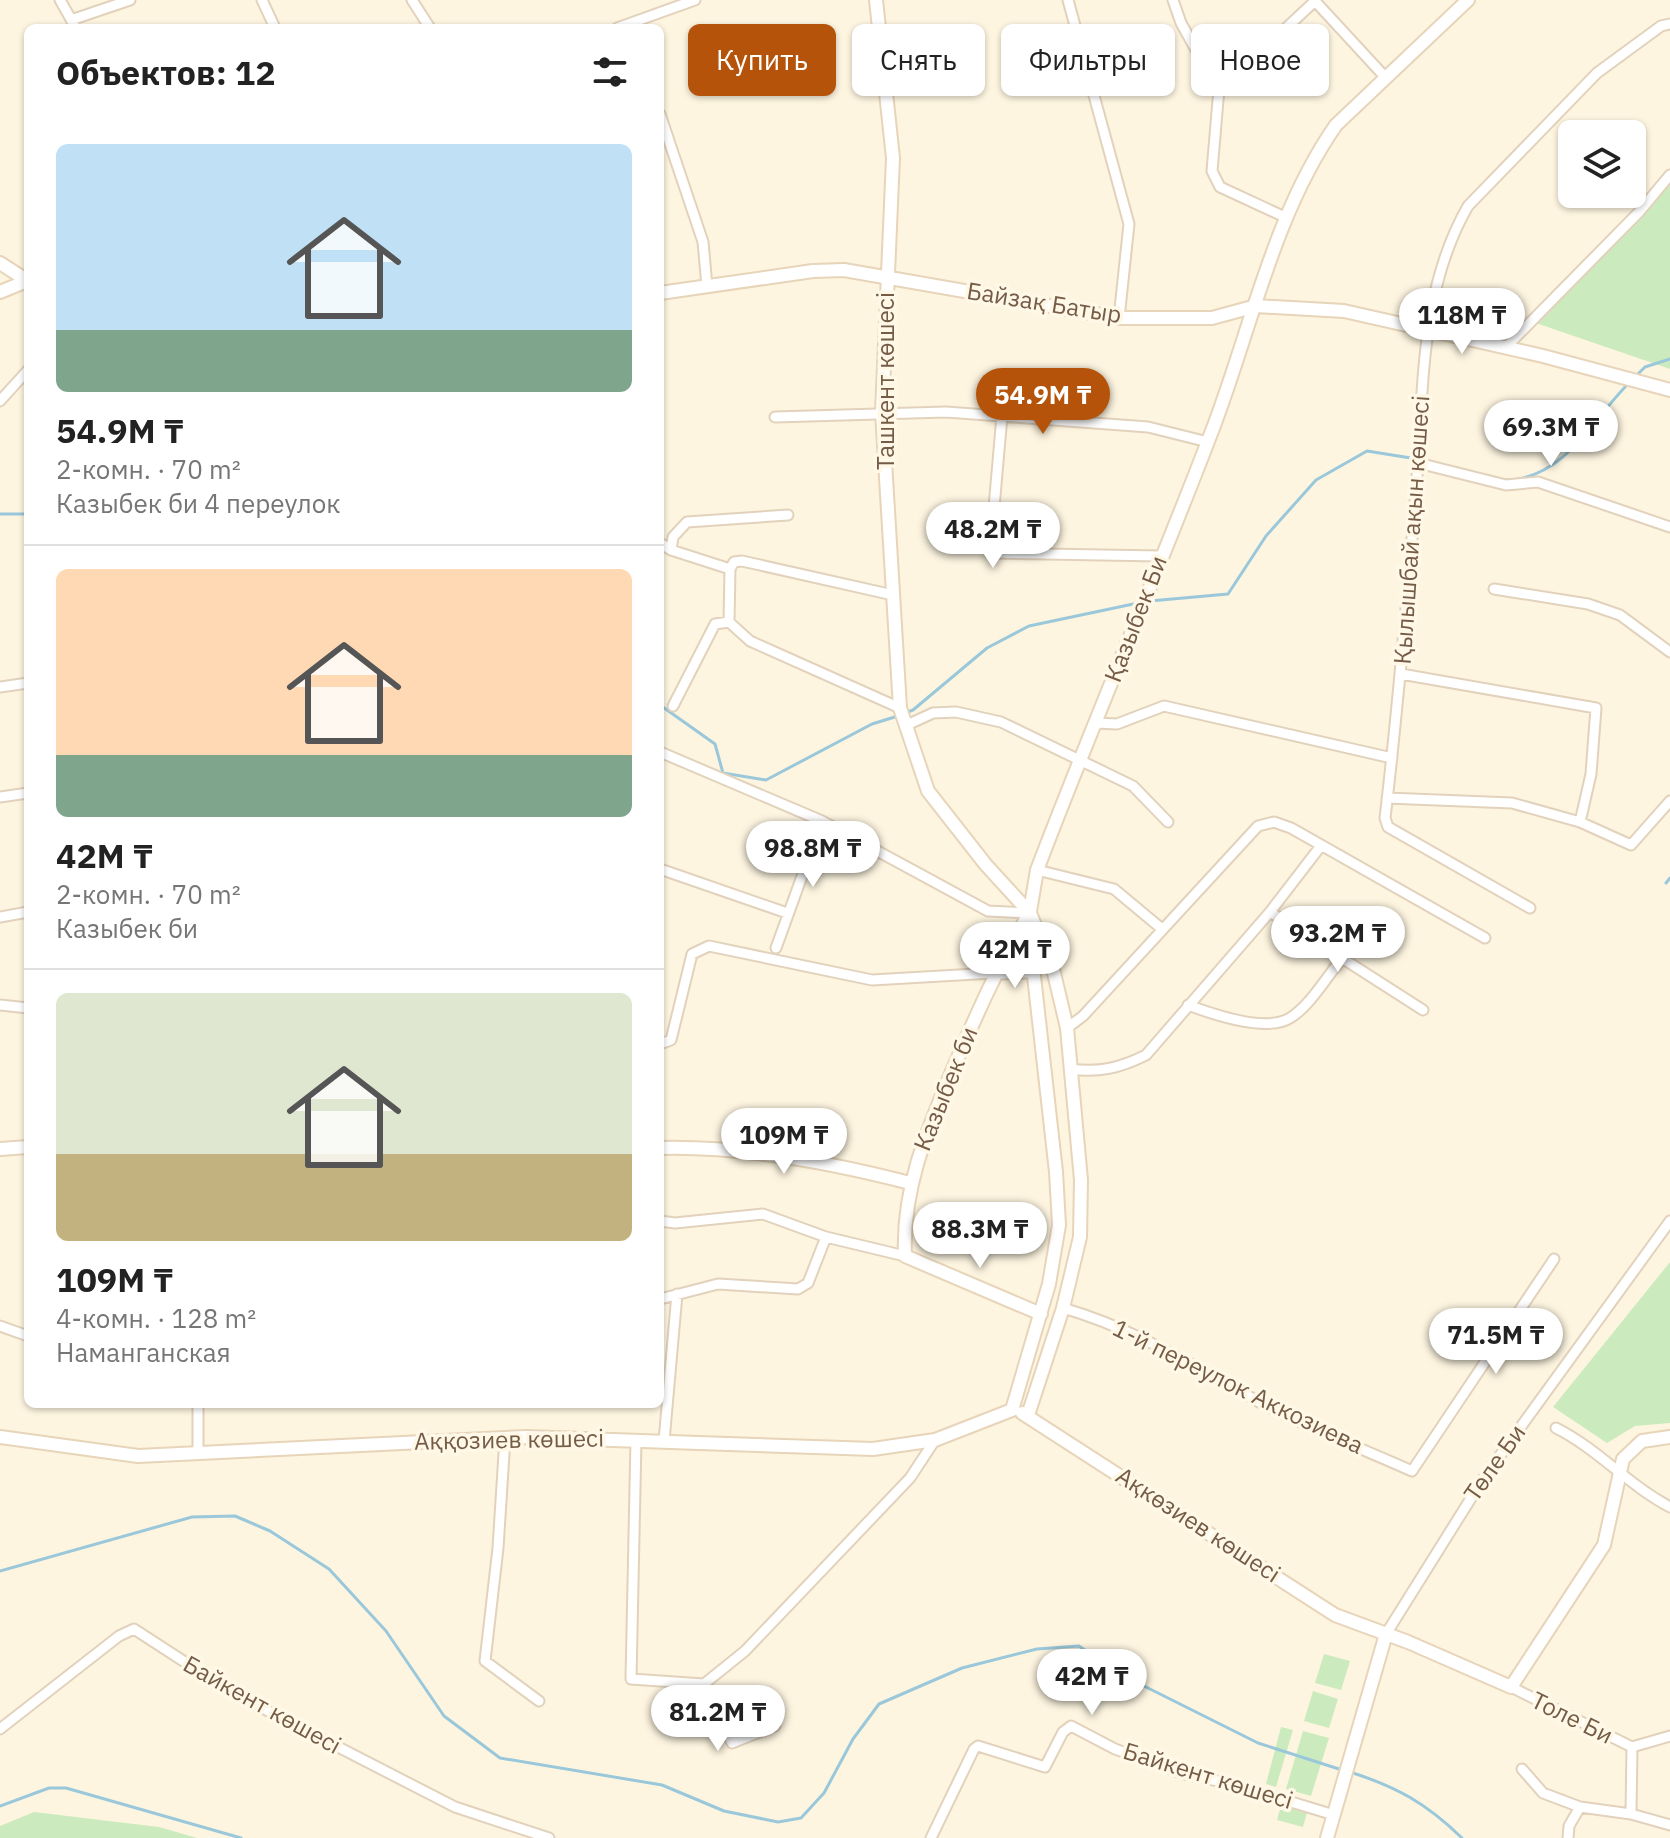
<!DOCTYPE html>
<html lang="ru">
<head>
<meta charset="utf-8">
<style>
	body { margin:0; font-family:"IBM Plex Sans",sans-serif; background:#f6f6f6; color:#222; height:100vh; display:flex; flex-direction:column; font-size:30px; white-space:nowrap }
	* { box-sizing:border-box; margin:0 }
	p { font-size:26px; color:#767676 }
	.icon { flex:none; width:44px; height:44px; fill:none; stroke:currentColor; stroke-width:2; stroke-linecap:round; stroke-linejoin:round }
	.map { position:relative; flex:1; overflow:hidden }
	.sheet { position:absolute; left:24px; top:24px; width:640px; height:1384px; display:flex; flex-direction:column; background:#fff; border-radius:12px; box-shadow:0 2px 6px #0004 }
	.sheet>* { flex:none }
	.banner { position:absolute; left:688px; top:24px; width:760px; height:72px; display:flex; gap:16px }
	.tools { position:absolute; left:1558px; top:120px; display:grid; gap:16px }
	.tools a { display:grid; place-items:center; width:88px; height:88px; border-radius:12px; background:#fff; box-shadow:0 2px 6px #0004; font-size:40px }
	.price { position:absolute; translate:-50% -68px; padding:0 18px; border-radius:28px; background:#fff; color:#222; font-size:26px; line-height:52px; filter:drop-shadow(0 2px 4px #0008) }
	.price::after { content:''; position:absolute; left:50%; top:48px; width:24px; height:18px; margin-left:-12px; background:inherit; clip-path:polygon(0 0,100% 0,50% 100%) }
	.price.selected { background:#b45309; color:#fff }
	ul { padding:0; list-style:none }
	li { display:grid; align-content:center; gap:16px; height:424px; padding:0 32px }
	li+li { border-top:2px solid #e0e0e0 }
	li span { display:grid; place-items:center; height:248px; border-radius:12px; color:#555 }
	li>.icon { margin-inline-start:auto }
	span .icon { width:144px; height:144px; fill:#fffc; stroke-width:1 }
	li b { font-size:34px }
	h2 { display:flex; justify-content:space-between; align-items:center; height:96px; padding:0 32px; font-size:34px }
	.tag { padding:0 28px; border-radius:12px; background:#fff; box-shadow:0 2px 6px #0004; font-size:28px; line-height:72px }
	.tag.selected { background:#b45309; color:#fff }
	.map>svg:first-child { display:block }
	.green { fill:#cbebbe }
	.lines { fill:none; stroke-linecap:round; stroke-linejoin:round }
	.stream { stroke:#9ac8da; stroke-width:3 }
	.street-casing { stroke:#e2d2bc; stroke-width:13 }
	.secondary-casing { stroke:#e7d4b9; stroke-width:16 }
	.street { stroke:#fff; stroke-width:9 }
	.secondary { stroke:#fff; stroke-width:12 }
	.labels { text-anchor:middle; stroke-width:7; stroke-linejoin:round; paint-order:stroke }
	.street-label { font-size:24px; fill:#755c46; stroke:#fff8e7 }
</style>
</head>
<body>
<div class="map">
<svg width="1670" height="1838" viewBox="0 0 1670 1838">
	<rect width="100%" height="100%" fill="#fdf5e0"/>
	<path class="green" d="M1670 174V369L1533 322Z
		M1670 1262V1423L1635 1426 1607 1443 1553 1407Z
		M1324 1654 1350 1661 1341 1690 1315 1683Z
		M1313 1691 1338 1699 1329 1728 1304 1721Z
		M1281 1727 1293 1730 1276 1787 1266 1784Z
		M1303 1731 1329 1738 1311 1796 1286 1789Z
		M1282 1802 1308 1809 1303 1827 1277 1820Z
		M34 1812 159 1827 197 1838H0V1826Z"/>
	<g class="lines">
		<path class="stream" d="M1636 376 1645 367 1670 359
			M1428 461C1450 466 1492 482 1512 480 1567 474 1593 419 1628 384
			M0 514H28
			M1150 601 1228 594 1266 536 1316 480 1367 451 1417 459
			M660 705 715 744 723 773 766 780 872 724 898 716
			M905 713 913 710 987 648 1029 626 1138 603
			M1666 883 1670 878
			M0 1571 192 1517 235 1516 270 1531 329 1569 386 1631 444 1716 500 1758 662 1785 724 1811 778 1822 801 1818 824 1793 853 1739 879 1704 962 1668 1037 1649 1079 1646 1116 1672 1258 1743 1342 1770
			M1350 1772C1397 1787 1426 1803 1462 1838
			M0 1806 49 1788H66L241 1838"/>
		<defs>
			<path id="street" d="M60 0 76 28
				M262 0 275 28
				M412 0 430 28
				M1068 0 1129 224 1119 318
				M1173 0 1181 23 1219 91
				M1314 0 1386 78
				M71 20 130 0
				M617 28 695 0
				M660 114 703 242 707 286
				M1287 218 1220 187 1212 171 1218 100 1219 91 1315 1
				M1505 348 1639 212 1670 175
				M0 401 28 370
				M1002 416 990 553 1160 556
				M775 417 946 412 1148 427 1208 442
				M1418 463 1506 485 1538 482 1670 527
				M660 543 671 550 730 569 729 622
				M671 550 673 537 687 522 788 515
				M730 569 734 562 742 561 893 595
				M1494 589 1588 604 1620 615 1670 652
				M1401 674 1596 708 1591 774 1580 822
				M0 687 28 683
				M673 706 715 624 729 622 750 641 900 708
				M1096 723 1117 724 1164 706 1392 758
				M907 725 933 713 956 712 1001 722 1133 786 1168 822
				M660 752 822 821 988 911 1030 913
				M0 797 28 793
				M1387 798 1512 803 1580 822 1631 845 1670 801
				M660 869 787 913
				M1037 870 1114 889 1162 929
				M1530 908 1388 827 1385 818C1398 709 1407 600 1416 490 1424 394 1418 293 1468 206L1597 73 1661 26 1670 24
				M1270 912 1423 1010
				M0 917 28 912
				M776 948 822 821
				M0 1005 28 1008
				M1188 1005C1212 1014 1266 1033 1290 1018 1310 1006 1328 975 1343 957
				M1067 1028 1083 1016 1258 826 1274 822 1291 828 1485 938
				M660 1044 671 1040 692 954 709 946 872 980 993 973
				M1070 1069C1099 1073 1120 1068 1146 1055L1270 912 1320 847
				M660 1221 675 1223 763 1214 826 1237 905 1256
				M660 1299 718 1284 798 1289 808 1283 826 1237
				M1063 1308C1136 1329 1195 1367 1261 1403 1309 1428 1362 1449 1412 1471L1554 1259
				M0 1326 28 1336
				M1556 1428C1598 1449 1628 1485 1670 1507
				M505 1438 498 1548 485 1661 539 1701
				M636 1440 631 1679 704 1684 745 1651 910 1478 935 1440
				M664 1441 677 1294
				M198 1454V1404
				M1386 1634 1483 1479 1670 1221
				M704 1684 732 1743 775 1726
				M1511 1687 1632 1747
				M0 1729 119 1636 134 1629 231 1692 455 1807 549 1838
				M1632 1747 1670 1736
				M1522 1769 1543 1793 1580 1807
				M1631 1814 1632 1747
				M931 1838 974 1749 978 1746 1045 1767 1063 1732 1071 1726 1115 1749 1184 1774 1232 1784 1334 1815
				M1568 1838 1569 1826 1580 1807 1631 1814 1670 1825"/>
			<path id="secondary" d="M876 0 893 158 882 412 900 708 928 791 986 865 1030 913 1053 969 1067 1028 1081 1180 1080 1237 1063 1308 1028 1415
				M0 263 28 281
				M0 292 27 281
				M660 293 813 271 844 270 1119 318H1212L1256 306 1344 311 1543 356 1670 390
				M1028 916C998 965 976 1016 953 1069 927 1131 902 1188 905 1256L1041 1314
				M993 973 1034 971
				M660 1148C743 1146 829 1162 910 1183
				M0 1149 28 1147
				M1012 1410 1049 1284 1059 1225 1056 1172 1028 923 1037 870C1094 720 1158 573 1215 423 1252 324 1275 212 1336 125L1468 0
				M1022 1413 1335 1615 1408 1642 1511 1687 1604 1545 1623 1459 1642 1441 1670 1437
				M0 1437 138 1456 526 1437 873 1449 935 1440 1012 1410
				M1327 1838 1386 1634"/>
		</defs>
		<use href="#street" class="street-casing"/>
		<use href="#secondary" class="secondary-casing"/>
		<use href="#street" class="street"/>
		<use href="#secondary" class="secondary"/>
	</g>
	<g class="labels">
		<g class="street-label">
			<text transform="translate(1044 303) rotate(9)" y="8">Байзақ Батыр</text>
			<text transform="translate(886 381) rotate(-90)" y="8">Ташкент көшесі</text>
			<text transform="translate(1412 530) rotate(-86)" y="8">Қылышбай ақын көшесі</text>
			<text transform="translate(1136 619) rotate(-69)" y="8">Қазыбек Би</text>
			<text transform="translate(946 1089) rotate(-68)" y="8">Казыбек би</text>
			<text transform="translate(1238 1387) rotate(26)" y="8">1-й переулок Аккозиева</text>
			<text transform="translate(509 1440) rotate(-1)" y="8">Аққозиев көшесі</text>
			<text transform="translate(1495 1463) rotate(-55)" y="8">Төле Би</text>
			<text transform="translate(1198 1525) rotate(33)" y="8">Ақкөзиев көшесі</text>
			<text transform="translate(262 1705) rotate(29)" y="8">Байкент көшесі</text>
			<text transform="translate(1572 1718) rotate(26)" y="8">Толе Би</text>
			<text transform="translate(1208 1776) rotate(17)" y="8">Байкент көшесі</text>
		</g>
	</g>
</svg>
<div class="tools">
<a><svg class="icon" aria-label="layers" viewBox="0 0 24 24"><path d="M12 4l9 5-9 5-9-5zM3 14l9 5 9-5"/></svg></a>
</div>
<b class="price" style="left:1462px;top:356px">118M ₸</b>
<b class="price selected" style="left:1043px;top:436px">54.9M ₸</b>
<b class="price" style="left:1551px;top:468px">69.3M ₸</b>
<b class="price" style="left:993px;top:570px">48.2M ₸</b>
<b class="price" style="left:813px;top:889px">98.8M ₸</b>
<b class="price" style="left:1338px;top:974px">93.2M ₸</b>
<b class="price" style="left:1015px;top:990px">42M ₸</b>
<b class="price" style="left:784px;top:1176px">109M ₸</b>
<b class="price" style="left:980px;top:1270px">88.3M ₸</b>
<b class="price" style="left:1496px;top:1376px">71.5M ₸</b>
<b class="price" style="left:1092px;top:1717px">42M ₸</b>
<b class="price" style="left:718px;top:1753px">81.2M ₸</b>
<div class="banner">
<a class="tag selected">Купить</a>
<a class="tag">Снять</a>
<a class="tag">Фильтры</a>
<a class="tag">Новое</a>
</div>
<section class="sheet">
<h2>Объектов: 12<svg class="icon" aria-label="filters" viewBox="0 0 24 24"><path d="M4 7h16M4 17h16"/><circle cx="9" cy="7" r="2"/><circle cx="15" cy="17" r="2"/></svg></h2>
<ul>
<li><span style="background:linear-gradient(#bfe0f5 75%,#7fa58c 0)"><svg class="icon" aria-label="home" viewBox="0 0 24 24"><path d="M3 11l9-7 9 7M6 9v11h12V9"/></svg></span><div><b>54.9M ₸</b><p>2-комн. · 70 m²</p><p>Казыбек би 4 переулок</p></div></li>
<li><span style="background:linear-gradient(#ffd9b3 75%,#7fa58c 0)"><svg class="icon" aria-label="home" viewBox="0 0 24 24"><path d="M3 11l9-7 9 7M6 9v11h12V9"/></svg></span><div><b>42M ₸</b><p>2-комн. · 70 m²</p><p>Казыбек би</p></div></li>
<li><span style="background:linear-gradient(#dfe7d0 65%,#c2b280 0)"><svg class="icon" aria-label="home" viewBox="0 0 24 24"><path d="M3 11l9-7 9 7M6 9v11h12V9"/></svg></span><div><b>109M ₸</b><p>4-комн. · 128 m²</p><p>Наманганская</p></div></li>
</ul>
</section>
</div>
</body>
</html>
